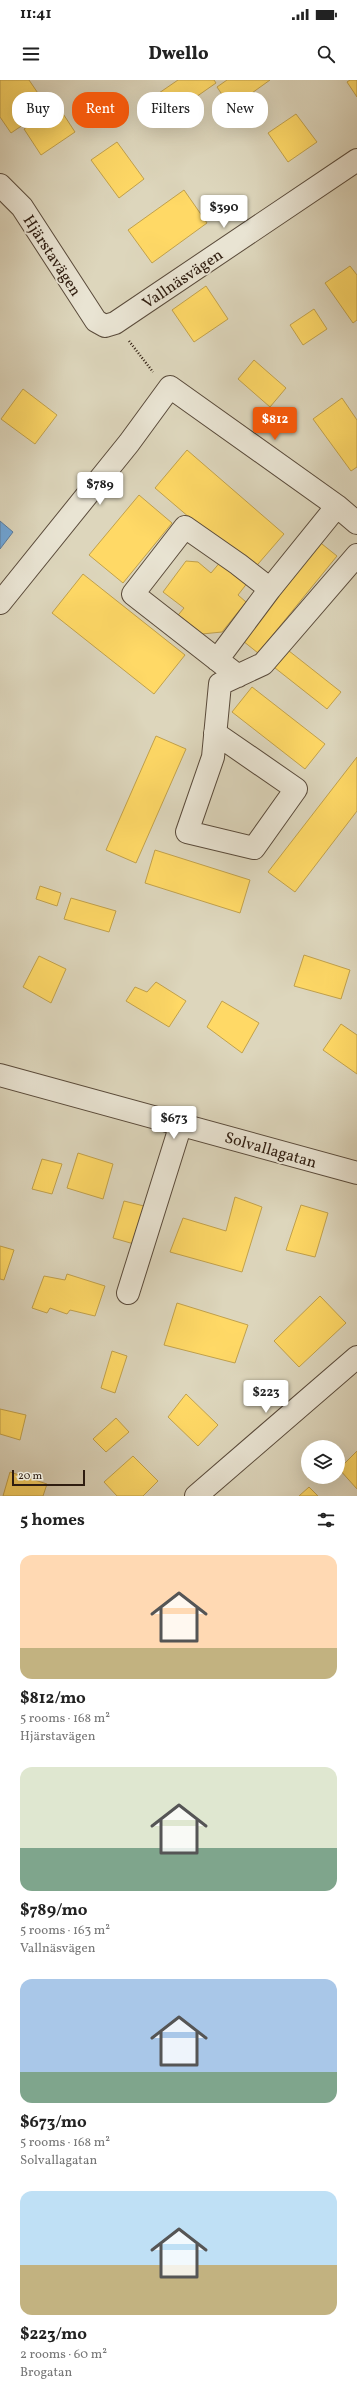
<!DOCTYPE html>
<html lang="en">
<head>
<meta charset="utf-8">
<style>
	body { margin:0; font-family:Vollkorn,serif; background:#f2f2f2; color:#222; height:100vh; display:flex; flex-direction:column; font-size:15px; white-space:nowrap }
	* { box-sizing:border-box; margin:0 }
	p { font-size:13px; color:#767676 }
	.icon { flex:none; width:22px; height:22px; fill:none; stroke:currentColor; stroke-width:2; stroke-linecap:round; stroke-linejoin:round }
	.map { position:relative; height:1416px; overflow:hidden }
	.sheet { display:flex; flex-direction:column; background:#fff; flex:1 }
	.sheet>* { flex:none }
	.hud { position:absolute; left:12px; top:12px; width:333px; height:36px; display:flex; gap:8px }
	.tools { position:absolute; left:301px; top:1360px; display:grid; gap:8px }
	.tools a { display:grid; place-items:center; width:44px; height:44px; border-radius:50%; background:#fff; box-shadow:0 4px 16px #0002; font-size:20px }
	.scale { position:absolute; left:12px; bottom:10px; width:73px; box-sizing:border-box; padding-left:4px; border:2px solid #2f1d10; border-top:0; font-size:11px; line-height:14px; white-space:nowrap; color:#2f1d10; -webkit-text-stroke:3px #e9e4d3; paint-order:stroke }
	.price { position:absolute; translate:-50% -34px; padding:0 9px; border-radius:4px; background:#fff; color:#222; font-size:13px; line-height:26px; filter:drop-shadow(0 1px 2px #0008) }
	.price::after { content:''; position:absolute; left:50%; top:24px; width:12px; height:9px; margin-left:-6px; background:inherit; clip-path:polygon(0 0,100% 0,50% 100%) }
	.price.current { background:#ea580c; color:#fff }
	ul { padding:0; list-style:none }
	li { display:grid; align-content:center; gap:8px; height:212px; padding:0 20px }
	li span { display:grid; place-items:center; height:124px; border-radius:12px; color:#555 }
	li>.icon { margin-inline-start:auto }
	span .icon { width:72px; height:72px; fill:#fffc; stroke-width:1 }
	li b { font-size:17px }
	h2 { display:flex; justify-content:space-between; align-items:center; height:48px; padding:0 20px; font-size:17px }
	.pill { padding:0 14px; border-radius:16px; background:#fff; box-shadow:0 4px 16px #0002; font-size:14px; line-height:36px }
	.pill.current { background:#ea580c; color:#fff }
	.status { display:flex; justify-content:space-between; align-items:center; height:28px; padding:0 20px; background:#fff; direction:ltr }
	.status svg { height:11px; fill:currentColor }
	header { display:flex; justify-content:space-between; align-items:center; height:52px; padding:0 20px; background:#fff; font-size:18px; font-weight:800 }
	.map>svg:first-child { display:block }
	.homes { fill:#ffd966; stroke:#c1a14c }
	.schools { fill:#6fa8dc; stroke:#5c7e9f }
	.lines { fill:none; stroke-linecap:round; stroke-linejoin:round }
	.minor-casing { stroke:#5a4b3b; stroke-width:24 }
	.path { stroke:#2f1d10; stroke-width:2.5; stroke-dasharray:1 2; stroke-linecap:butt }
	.minor { stroke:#e9e4d3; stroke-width:22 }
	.labels { text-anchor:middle; stroke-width:4; stroke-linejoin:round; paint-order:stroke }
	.street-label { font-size:16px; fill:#2f1d10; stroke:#e9e4d3 }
</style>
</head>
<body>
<div class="status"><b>11:41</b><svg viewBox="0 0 49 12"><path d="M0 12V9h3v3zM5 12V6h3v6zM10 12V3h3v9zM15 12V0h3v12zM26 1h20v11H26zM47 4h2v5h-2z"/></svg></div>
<header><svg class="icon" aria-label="menu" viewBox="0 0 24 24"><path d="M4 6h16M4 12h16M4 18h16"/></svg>Dwello<svg class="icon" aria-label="search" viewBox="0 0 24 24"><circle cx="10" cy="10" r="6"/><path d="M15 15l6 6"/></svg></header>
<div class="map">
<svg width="357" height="1416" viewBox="0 0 357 1416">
	<rect width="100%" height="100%" fill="#ddd6bc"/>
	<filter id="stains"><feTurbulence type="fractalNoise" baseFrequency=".005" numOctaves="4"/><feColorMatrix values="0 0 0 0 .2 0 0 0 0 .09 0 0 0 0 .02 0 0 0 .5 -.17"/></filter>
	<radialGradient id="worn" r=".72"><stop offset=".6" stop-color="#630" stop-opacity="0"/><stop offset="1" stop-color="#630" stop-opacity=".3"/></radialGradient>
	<path class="homes" d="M0 0H29L48 28 11 53 0 37Z
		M178 0H214L216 3 173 33 159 13Z
		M227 0H270L231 28 217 7Z
		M350 0H357V17L347 2Z
		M58 26 75 52 41 75 24 49Z
		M296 34 317 62 288 82 268 53Z
		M117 62 144 99 119 118 91 80Z
		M184 110 207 143 152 183 128 150Z
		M350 186 357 195V240L353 243 325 203Z
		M206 206 228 239 194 262 172 230Z
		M314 229 327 249 303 265 290 245Z
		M254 280 286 308 270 327 238 299Z
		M23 309 57 335 35 364 1 339Z
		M342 318 357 340V387L351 391 313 339Z
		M187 370 284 454 252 491 155 408Z
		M139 415 172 443 123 503 89 475Z
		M317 460 337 476 258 573 238 557Z
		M222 480 248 502 238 515 246 522 222 552 202 554 198 559 174 540 184 528 163 512 186 481 198 482 211 493Z
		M83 494 185 575 154 614 52 533Z
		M284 567 341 612 327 629 270 584Z
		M252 607 325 664 305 689 232 632Z
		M156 656 186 669 136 783 106 770Z
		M357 677V731L295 812 268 792Z
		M155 770 250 800 240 833 145 803Z
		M40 806 61 813 57 826 36 819Z
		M71 818 116 831 109 852 64 839Z
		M304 875 350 890 341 919 294 906Z
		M39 876 66 889 51 923 23 907Z
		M156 902 186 921 169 947 126 921 135 907 147 912Z
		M222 921 259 943 242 973 207 947Z
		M341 944 357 955V994L323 970Z
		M78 1073 113 1084 103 1119 67 1108Z
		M42 1079 62 1084 52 1114 32 1109Z
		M235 1117 262 1127 242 1192 170 1172 183 1138 226 1151Z
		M124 1121 144 1126 134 1164 113 1158Z
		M301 1125 328 1133 315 1177 286 1170Z
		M0 1166 14 1170 4 1200 0 1199Z
		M67 1194 105 1206 95 1236 70 1230 67 1234 50 1228 47 1233 32 1228 44 1196 65 1200Z
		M320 1216 346 1243 299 1287 274 1261Z
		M177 1223 248 1245 235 1283 164 1265Z
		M112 1271 127 1276 115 1313 101 1308Z
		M186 1314 218 1345 198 1366 168 1337Z
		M0 1329 26 1335 20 1360 0 1354Z
		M116 1338 129 1352 106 1372 93 1359Z
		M357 1371V1409L339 1389Z
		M133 1376 158 1401 143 1416H117L104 1402Z
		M10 1392 47 1404 43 1416H3Z
		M309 1407 318 1416H299Z"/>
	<path class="schools" d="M0 441 13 452 0 469Z"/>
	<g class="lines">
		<defs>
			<path id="minor" d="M0 105 22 127 96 241 105 246 115 243 357 80
				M270 509 337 426
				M0 523 129 363 170 307 337 426 357 443
				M217 580 270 509 238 484 185 447 133 514 238 596
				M215 653 296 709 254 768 187 752 213 677 220 604 263 584 357 475
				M0 995 357 1093
				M128 1213 181 1044
				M196 1416 357 1277"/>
		</defs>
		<use href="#minor" class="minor-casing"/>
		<path class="path" d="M129 261 153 292"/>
		<use href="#minor" class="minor"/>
	</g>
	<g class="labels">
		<g class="street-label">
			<text transform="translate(53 175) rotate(57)" y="6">Hjärstavägen</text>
			<text transform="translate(182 198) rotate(-34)" y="6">Vallnäsvägen</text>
			<text transform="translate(271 1069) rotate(16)" y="6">Solvallagatan</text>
		</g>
	</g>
	<rect width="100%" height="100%" filter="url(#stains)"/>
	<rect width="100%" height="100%" fill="url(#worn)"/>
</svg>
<div class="tools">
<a><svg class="icon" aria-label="layers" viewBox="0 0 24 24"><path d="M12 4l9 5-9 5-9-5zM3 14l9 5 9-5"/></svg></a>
</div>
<div class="scale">20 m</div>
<b class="price" style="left:224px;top:149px">$390</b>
<b class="price current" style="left:275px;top:361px">$812</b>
<b class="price" style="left:100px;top:426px">$789</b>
<b class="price" style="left:174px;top:1060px">$673</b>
<b class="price" style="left:266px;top:1334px">$223</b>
<div class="hud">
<a class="pill">Buy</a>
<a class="pill current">Rent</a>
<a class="pill">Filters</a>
<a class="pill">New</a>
</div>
</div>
<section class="sheet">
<h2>5 homes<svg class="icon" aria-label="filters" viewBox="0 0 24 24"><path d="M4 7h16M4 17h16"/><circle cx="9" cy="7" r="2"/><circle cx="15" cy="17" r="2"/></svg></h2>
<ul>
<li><span style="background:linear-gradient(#ffd9b3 75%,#c2b280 0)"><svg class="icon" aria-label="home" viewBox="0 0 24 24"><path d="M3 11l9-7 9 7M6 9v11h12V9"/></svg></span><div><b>$812/mo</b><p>5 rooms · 168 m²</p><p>Hjärstavägen</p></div></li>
<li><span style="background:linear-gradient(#dfe7d0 65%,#7fa58c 0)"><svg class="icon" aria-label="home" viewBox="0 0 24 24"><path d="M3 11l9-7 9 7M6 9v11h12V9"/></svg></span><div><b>$789/mo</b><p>5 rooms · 163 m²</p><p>Vallnäsvägen</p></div></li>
<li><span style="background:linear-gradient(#a9c7e8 75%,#7fa58c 0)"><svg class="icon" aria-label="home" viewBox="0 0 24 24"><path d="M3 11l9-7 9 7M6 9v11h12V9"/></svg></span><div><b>$673/mo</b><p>5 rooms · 168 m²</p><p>Solvallagatan</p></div></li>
<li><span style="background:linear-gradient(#bfe0f5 60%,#c2b280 0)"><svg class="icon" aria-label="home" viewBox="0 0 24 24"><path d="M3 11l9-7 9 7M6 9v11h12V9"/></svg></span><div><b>$223/mo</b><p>2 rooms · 60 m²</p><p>Brogatan</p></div></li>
</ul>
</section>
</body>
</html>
